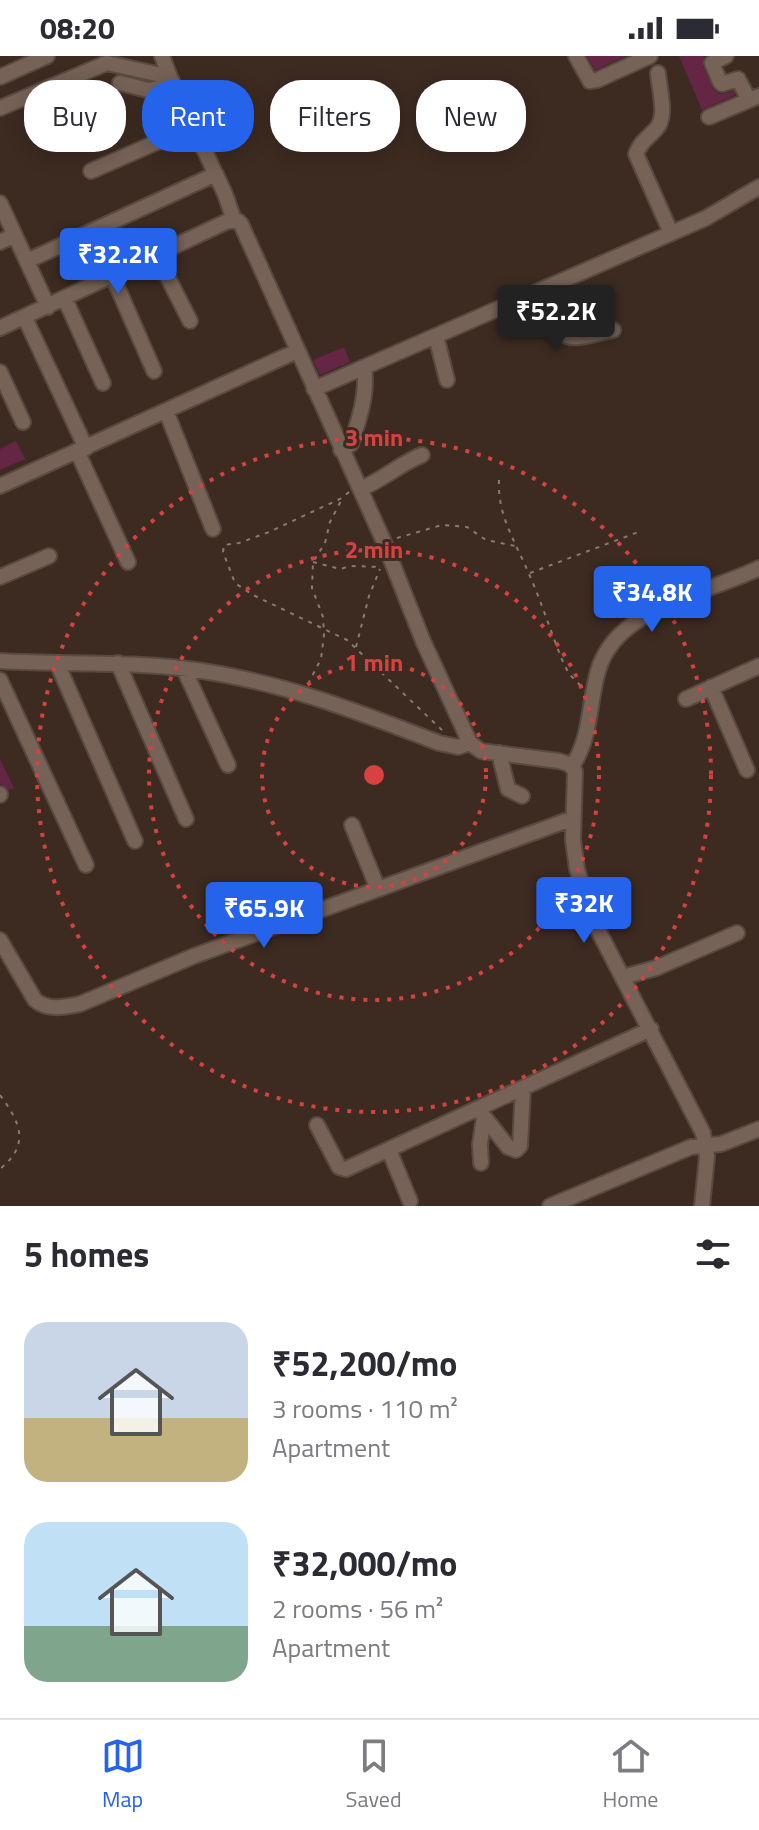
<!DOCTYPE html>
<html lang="en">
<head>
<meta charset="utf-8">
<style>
	body { margin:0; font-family:"Titillium Web",sans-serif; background:#f2f2f3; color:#2b2b33; height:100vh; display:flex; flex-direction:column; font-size:30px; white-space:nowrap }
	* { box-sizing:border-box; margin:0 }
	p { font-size:26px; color:#7c7c81 }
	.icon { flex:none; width:44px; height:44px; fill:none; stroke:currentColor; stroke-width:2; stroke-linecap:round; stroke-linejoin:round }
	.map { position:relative; height:1150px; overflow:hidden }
	.side { display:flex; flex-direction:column; background:#fff; flex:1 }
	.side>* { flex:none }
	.top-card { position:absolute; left:24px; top:24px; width:712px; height:72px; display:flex; gap:16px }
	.price { position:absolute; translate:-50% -68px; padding:0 18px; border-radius:8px; background:#2563eb; color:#fff; font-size:26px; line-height:52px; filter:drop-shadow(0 2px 4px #0008) }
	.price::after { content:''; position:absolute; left:50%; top:48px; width:24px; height:18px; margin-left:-12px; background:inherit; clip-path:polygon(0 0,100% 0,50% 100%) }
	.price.on { background:#222; color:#fff }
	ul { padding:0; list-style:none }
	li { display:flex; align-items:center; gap:24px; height:200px; padding:0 24px }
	li span { display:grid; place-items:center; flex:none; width:224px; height:160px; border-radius:24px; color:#555 }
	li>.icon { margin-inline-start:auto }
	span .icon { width:96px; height:96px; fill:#fffc; stroke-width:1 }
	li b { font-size:34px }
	h2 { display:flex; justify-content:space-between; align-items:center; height:96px; padding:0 24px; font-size:34px }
	.tag { padding:0 28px; border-radius:32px; background:#fff; box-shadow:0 4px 20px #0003; font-size:28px; line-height:72px }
	.tag.on { background:#2563eb; color:#fff }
	.status { display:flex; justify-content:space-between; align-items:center; height:56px; padding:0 40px; background:#fff; direction:ltr }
	.status svg { height:22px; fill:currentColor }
	.tabs { display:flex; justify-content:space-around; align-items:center; height:112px; border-top:2px solid #e1e1e2; background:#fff; font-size:22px; color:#7c7c81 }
	.tabs a { display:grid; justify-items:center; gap:4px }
	.tabs .on { color:#2563eb }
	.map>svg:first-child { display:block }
	.building { fill:#652544 }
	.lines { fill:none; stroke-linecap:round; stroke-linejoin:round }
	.minor-casing { stroke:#584941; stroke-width:18 }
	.path { stroke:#897a72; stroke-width:2; stroke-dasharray:4 6; stroke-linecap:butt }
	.minor { stroke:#766256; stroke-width:14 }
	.ring { fill:none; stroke:#d74241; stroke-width:4; stroke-dasharray:4 8 }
	.centre { fill:#d74241; stroke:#3d2b21; stroke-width:4 }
	.ring-label { font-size:24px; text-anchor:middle; font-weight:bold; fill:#d74241; stroke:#3d2b21; stroke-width:6; stroke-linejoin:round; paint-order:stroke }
</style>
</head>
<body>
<div class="status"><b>08:20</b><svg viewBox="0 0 49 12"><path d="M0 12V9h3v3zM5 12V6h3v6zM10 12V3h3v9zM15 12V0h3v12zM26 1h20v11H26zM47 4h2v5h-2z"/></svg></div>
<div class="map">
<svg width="759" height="1150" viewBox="0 0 759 1150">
	<rect width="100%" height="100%" fill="#3d2b21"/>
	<path class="building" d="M587 0H626L595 14Z
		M679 0H704L703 10 713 33 720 38 733 35 735 39 702 54Z
		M344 291 350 306 320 319 313 304Z
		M16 385 25 403 0 414V393Z
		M0 703 14 732 9 734 0 727Z"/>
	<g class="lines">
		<defs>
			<path id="minor" d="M162 0 170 21
				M576 0 590 25 597 24 650 0
				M726 0 712 7 720 26 722 28 738 23 749 44
				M658 17C659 33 668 61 656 73 648 82 640 86 636 98L671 177
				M0 21 47 0
				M120 27 148 34 174 29
				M0 52 107 7 170 21 225 138 234 164
				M709 61 759 40
				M91 115 194 70
				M0 147 48 251
				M0 186 15 179
				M157 200 190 265
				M27 205 216 118
				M113 221 154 315
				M540 235C564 285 556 288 613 274
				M65 243 103 327
				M25 262 86 392
				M0 272 228 165H238L241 168 384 486 423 585 470 687 481 695 559 705 569 708 575 715 573 784 577 813 587 846 599 876 703 1077 707 1100 702 1150
				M436 280 447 324
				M0 316 23 366
				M314 333 706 162 759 131
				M166 355 213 473
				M341 394 351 388C359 364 368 337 364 311
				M77 395 128 506
				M0 430 297 295
				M360 433C383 424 399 408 422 399
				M0 521 49 500
				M0 605C63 609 125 605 188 613 276 624 357 655 439 687L458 691 470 687
				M57 607 135 785
				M118 607 186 763
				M184 613 228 709
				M0 624 86 809
				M711 631 747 714
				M686 643 759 610
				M499 697 508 733 522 740
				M572 710C591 683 589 646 598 615 616 551 706 538 759 512
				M0 738V739
				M352 769 378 833
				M0 884 35 944C48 955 65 951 80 948L194 900 571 763
				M623 921 656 912 737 877
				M478 1053 508 1091 516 1094 520 1090 523 1032
				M317 1069 339 1111 346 1113 651 973
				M389 1094 410 1145
				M481 1107 480 1088 484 1061
				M550 1150 691 1091 721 1088 759 1073"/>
		</defs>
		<use href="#minor" class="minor-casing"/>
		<path class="path" d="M499 424C497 459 516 487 529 518 542 547 551 577 563 606L569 618 582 631
			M349 436 342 442 269 476 239 487 224 489 223 496 235 527 253 539 347 584 443 675
			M397 482 442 469 467 471 486 484 515 490
			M313 506 340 513 351 510 380 511
			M530 517 641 475
			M356 591 369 540 380 513
			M308 628 321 603 324 579 323 561 312 532 313 506 325 487 330 466 342 443
			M0 1039C21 1067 30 1089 0 1113"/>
		<use href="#minor" class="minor"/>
	</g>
	<g class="ring">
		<circle cx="374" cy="719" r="112"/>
		<circle cx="374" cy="719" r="225"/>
		<circle cx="374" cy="719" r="337"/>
	</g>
	<circle cx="374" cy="719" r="12" class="centre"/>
	<g class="ring-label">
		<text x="374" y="390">3 min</text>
		<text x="374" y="502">2 min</text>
		<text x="374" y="615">1 min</text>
	</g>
</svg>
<b class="price" style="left:118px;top:240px">₹32.2K</b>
<b class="price on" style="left:556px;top:297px">₹52.2K</b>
<b class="price" style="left:652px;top:578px">₹34.8K</b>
<b class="price" style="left:584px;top:889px">₹32K</b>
<b class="price" style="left:264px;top:894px">₹65.9K</b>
<div class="top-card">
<a class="tag">Buy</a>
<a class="tag on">Rent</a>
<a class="tag">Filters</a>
<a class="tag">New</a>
</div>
</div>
<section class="side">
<h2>5 homes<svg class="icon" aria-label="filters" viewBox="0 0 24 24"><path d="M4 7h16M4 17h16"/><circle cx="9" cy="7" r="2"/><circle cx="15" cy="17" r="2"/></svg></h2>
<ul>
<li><span style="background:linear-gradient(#c9d6e8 60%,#c2b280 0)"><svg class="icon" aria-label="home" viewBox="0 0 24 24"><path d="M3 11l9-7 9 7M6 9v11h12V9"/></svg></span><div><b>₹52,200/mo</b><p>3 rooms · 110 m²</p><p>Apartment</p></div></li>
<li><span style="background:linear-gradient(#bfe0f5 65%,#7fa58c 0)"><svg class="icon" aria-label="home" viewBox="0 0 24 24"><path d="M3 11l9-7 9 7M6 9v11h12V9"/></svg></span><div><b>₹32,000/mo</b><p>2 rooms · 56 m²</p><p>Apartment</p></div></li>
</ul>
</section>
<nav class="tabs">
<a class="on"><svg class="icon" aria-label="map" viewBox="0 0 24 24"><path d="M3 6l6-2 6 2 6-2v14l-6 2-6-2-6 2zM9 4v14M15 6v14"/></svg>Map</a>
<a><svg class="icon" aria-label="saved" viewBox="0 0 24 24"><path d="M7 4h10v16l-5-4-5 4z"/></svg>Saved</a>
<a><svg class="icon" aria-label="home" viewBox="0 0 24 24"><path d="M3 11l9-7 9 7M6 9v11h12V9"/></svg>Home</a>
</nav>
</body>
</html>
